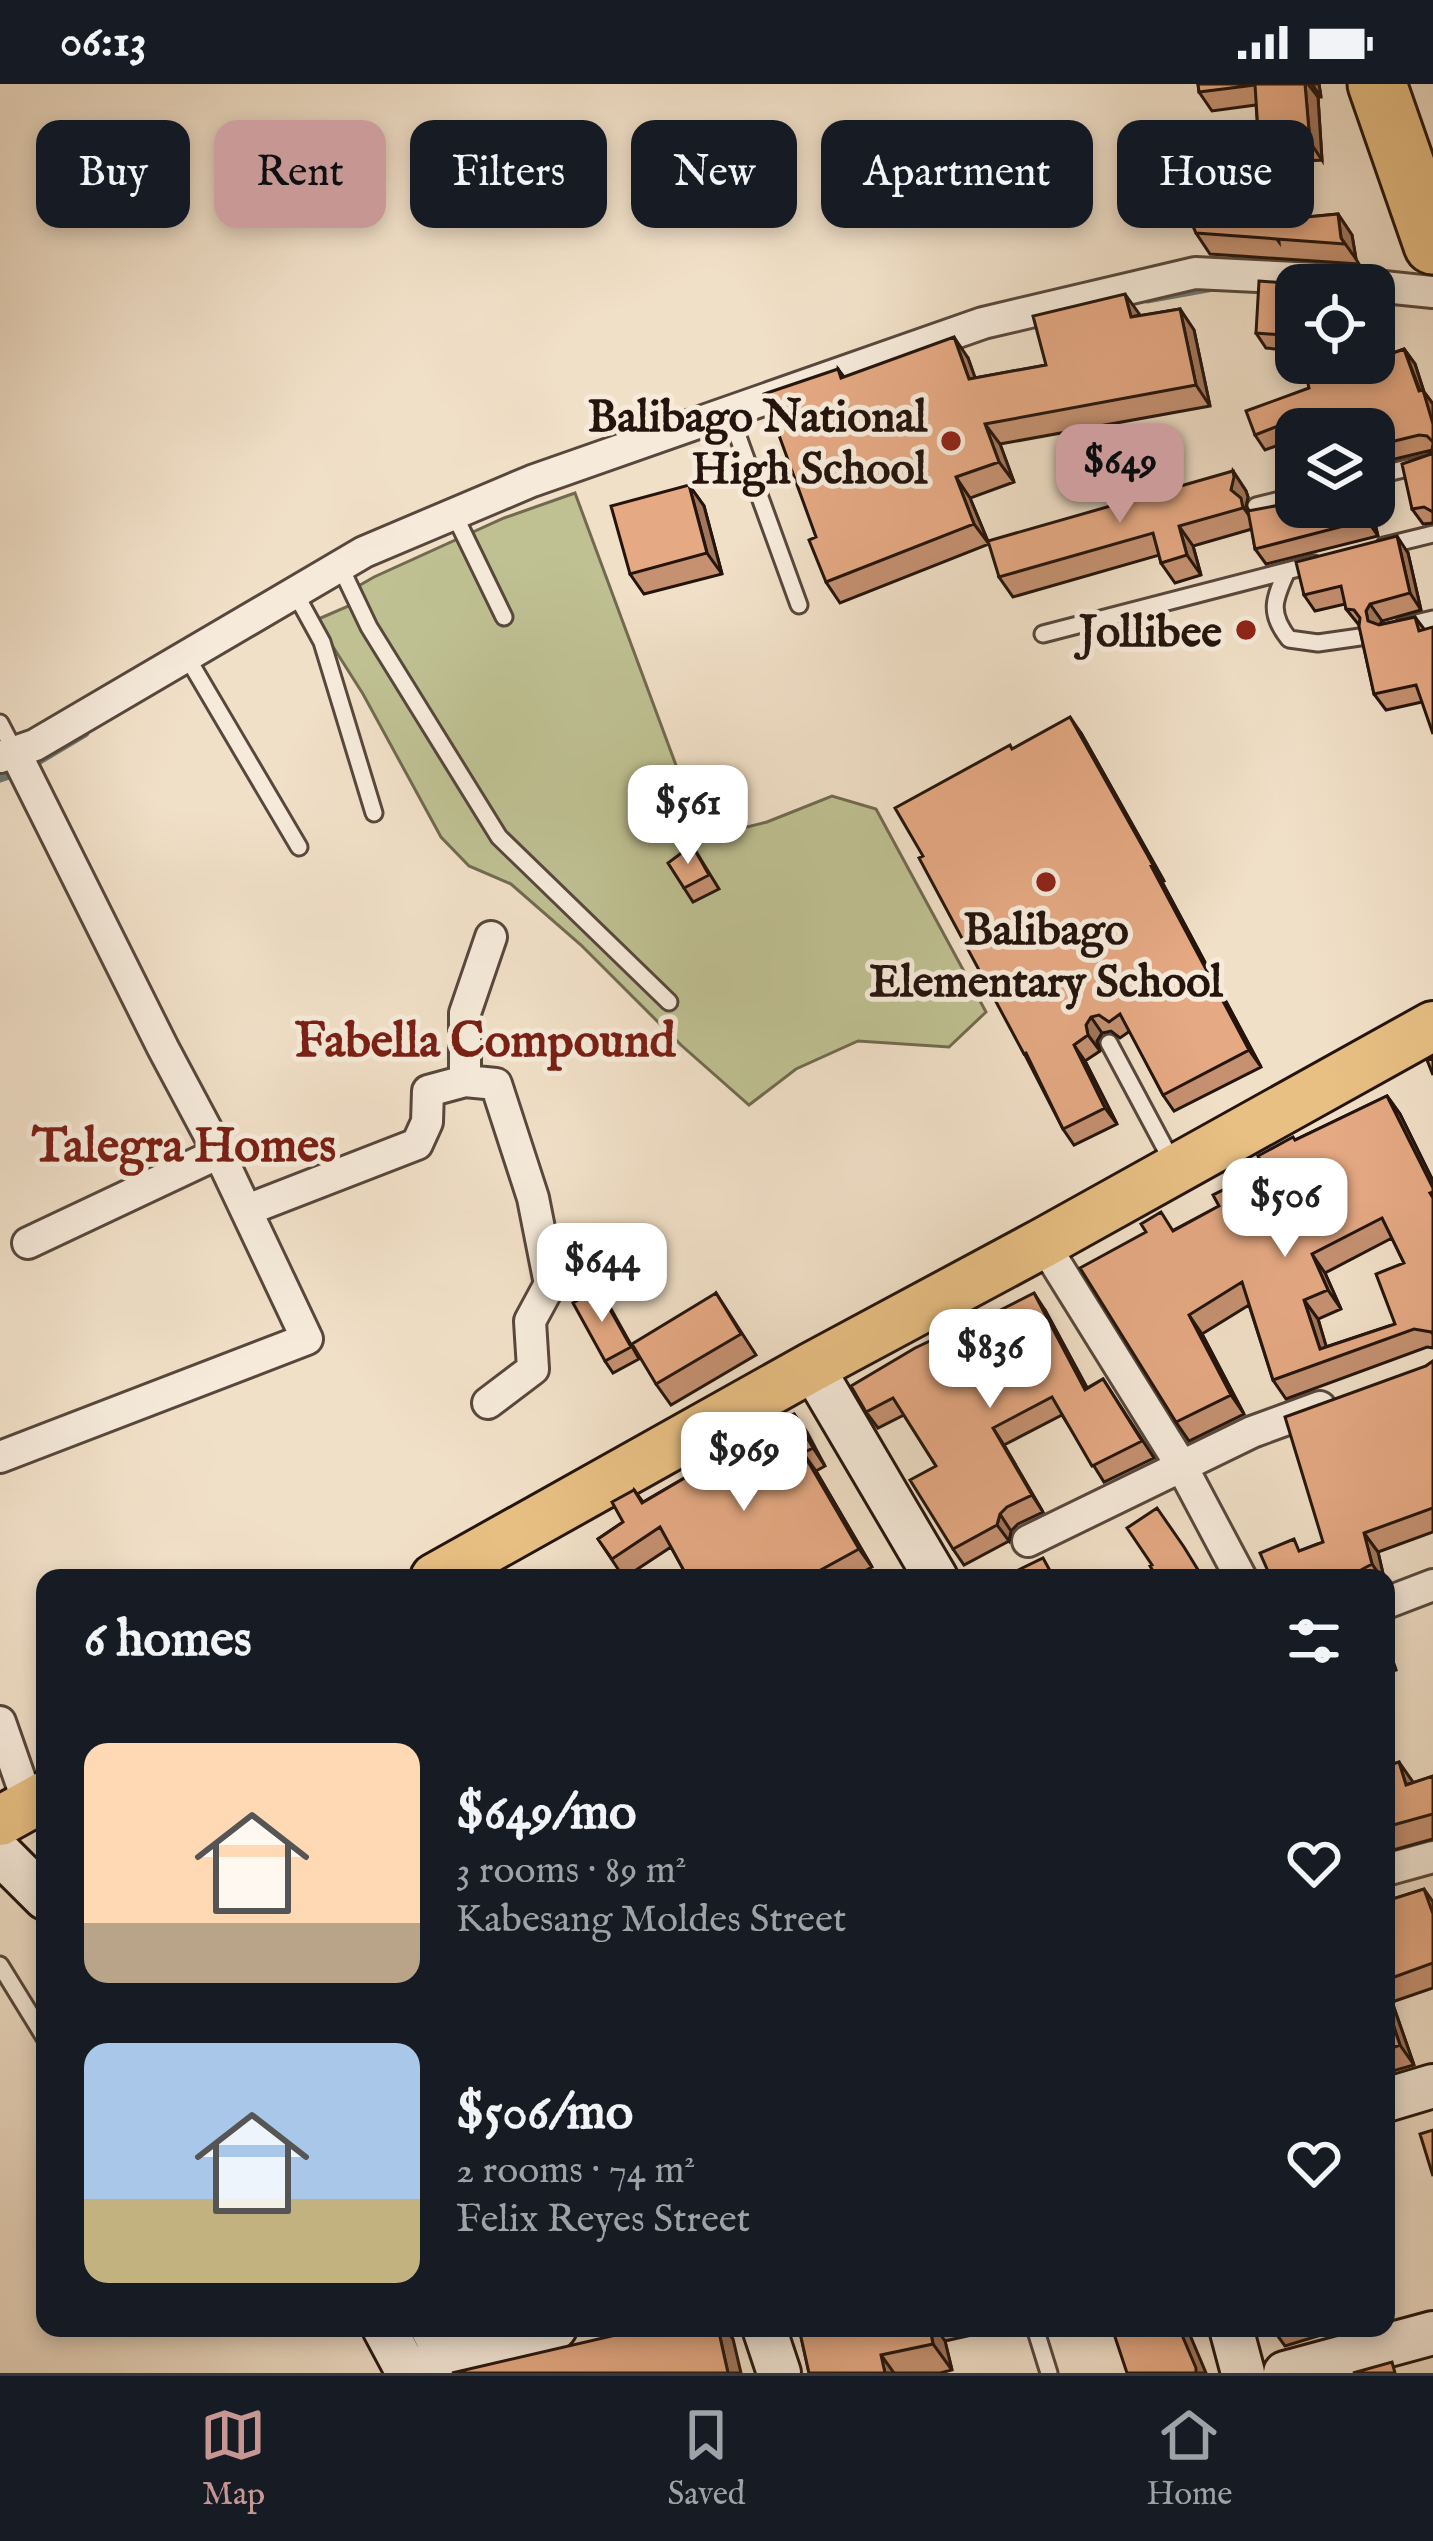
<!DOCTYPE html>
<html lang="en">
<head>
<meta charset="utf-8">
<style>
	body { margin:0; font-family:"IM FELL English",serif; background:#242831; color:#f1f3f6; height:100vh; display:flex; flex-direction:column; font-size:45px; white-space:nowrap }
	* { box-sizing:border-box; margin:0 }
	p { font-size:39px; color:#9ea1a6 }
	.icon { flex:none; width:66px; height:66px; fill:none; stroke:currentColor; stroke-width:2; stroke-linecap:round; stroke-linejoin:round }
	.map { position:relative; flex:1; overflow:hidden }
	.panel { position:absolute; left:36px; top:1485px; width:1359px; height:768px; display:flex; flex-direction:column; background:#171b24; border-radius:24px; box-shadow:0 6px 18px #0003 }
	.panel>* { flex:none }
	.top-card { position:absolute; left:36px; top:36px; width:1362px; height:108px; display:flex; gap:24px }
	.controls { position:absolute; left:1275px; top:180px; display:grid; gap:24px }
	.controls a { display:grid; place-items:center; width:120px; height:120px; border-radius:24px; background:#171b24; box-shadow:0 6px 18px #0003; font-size:60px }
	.price { position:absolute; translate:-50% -102px; padding:0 27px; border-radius:24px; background:#fff; color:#222; font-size:39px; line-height:78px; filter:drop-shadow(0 3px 6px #0008) }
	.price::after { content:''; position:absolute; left:50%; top:72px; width:36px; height:27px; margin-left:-18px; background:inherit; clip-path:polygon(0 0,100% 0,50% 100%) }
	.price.on { background:#c59692; color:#111 }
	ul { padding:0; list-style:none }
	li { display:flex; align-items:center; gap:36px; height:300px; padding:0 48px }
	li span { display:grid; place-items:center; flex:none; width:336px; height:240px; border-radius:24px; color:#555 }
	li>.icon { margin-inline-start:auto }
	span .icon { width:144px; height:144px; fill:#fffc; stroke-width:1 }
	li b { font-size:51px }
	h2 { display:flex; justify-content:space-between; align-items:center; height:144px; padding:0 48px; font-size:51px }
	.chip { padding:0 42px; border-radius:24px; background:#171b24; box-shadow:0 6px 18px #0003; font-size:42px; line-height:108px }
	.chip.on { background:#c59692; color:#111 }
	.status { display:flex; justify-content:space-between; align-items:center; height:84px; padding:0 60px; background:#171b24; direction:ltr }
	.status svg { height:33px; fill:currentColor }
	.tab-bar { display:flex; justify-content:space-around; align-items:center; height:168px; border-top:3px solid #363941; background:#171b24; font-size:33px; color:#9ea1a6 }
	.tab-bar a { display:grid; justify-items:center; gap:6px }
	.tab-bar .on { color:#c59692 }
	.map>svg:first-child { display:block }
	.green { fill:#bfc193; stroke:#726a50; stroke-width:3 }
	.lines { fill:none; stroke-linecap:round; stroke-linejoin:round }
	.stream { stroke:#6b7973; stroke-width:9 }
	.lane-casing { stroke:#57473c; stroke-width:21 }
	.street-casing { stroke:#57473c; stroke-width:36 }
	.secondary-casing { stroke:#24140d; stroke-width:48 }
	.primary-casing { stroke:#24140d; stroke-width:54 }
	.highway-casing { stroke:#24140d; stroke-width:63 }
	.lane { stroke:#f6ebdb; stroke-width:15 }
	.street { stroke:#f6ebdb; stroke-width:30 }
	.secondary { stroke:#f6ebdb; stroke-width:42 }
	.primary { stroke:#e8c084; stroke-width:48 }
	.highway { stroke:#e8c084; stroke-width:57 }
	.wall { fill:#c59171; stroke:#24140d; stroke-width:3; fill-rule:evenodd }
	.shaded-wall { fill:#a0765c; stroke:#24140d; stroke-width:3 }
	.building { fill:#e5a983; stroke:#24140d; stroke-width:3; fill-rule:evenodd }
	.poi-dot { fill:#8f2418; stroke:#f6ebdb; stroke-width:4.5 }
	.labels { text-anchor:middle; stroke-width:10; stroke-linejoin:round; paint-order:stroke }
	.poi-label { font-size:45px; font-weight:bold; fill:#24140d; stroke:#f6ebdb; text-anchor:end }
	.neighbourhood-label { font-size:48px; font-weight:bold; fill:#7a1f14; stroke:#f6ebdb }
</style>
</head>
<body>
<div class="status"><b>06:13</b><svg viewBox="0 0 49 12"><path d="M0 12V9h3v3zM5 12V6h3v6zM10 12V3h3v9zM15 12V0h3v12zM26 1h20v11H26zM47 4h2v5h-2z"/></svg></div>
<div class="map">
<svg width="1433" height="2289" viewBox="0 0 1433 2289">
	<rect width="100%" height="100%" fill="#f1e0c8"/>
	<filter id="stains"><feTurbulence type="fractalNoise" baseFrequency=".00167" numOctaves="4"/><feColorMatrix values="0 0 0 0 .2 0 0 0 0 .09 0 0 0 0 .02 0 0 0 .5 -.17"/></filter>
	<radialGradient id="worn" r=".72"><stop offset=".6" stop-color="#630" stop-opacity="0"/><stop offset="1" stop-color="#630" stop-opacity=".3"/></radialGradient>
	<path class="green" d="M575 409 703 754 767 738 832 712 876 725 986 928 949 963 858 957 796 985 749 1021 681 961 581 861 511 800 469 782 441 753 363 610 316 536 351 521 355 504 374 493 504 434Z"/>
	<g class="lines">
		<path class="stream" d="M1147 215 1213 203
			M0 694 21 687 85 649"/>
		<defs>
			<path id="lane" d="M729 328 799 521
				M1374 392 1433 378
				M1256 422 1296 412
				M454 430 504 533
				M1384 462 1433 450
				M340 482 369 543 499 753 669 918
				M1287 487C1274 515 1268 529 1289 555L1318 559 1360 553
				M294 507 322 558 374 729
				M1403 542 1433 535
				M1043 550 1314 480
				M187 573 299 763
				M0 639 15 668
				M1109 959 1174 1081
				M0 1881 45 1954
				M1035 2244 1049 2289"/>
			<path id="street" d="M1374 202 1433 208
				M0 673 35 661 364 468 532 397 983 239 1195 189 1316 195 1368 201
				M465 997 496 1000 533 1114 550 1200 530 1237 533 1285 488 1319
				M247 1126 417 1060 427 1038 428 1007 465 997V929L491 853
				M28 1159 219 1069
				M1043 1159 1181 1381 1241 1494
				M0 1373 307 1255 219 1069 163 964 15 668
				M1028 1457 1252 1348 1320 1323
				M1386 1519 1433 1501
				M0 1638 29 1721
				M1386 1786 1433 1773"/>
			<path id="secondary" d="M812 1283 936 1494
				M0 1769 45 1814
				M1386 2016 1433 2002
				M384 2244 407 2287 449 2277
				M432 2244 449 2277 555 2244
				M764 2244 779 2289
				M1231 2244 1243 2289
				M1285 2289 1433 2249"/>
			<path id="primary" d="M435 1494 812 1283 1043 1159 1433 942
				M0 1737 45 1712"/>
			<path id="highway" d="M1377 0 1433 161"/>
		</defs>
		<use href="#lane" class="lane-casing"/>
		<use href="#street" class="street-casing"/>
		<use href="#secondary" class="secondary-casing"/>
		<use href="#primary" class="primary-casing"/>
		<use href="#highway" class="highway-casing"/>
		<use href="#lane" class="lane"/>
		<use href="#street" class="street"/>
		<use href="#secondary" class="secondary"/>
		<use href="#primary" class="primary"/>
		<use href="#highway" class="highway"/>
	</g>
	<path class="wall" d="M1198 0H1319L1321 13H1318L1322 76 1272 79 1277 136 1338 130 1352 151 1356 175 1359 180 1210 170 1196 149 1257 56 1259 60 1256 21 1212 27 1199 8Z
		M1296 201V267L1266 264 1256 249Z
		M1180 225 1194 246 1210 322 1000 360 1014 398 970 414 989 460 840 519 826 498 838 285 844 293 968 274 975 294 1046 281 1140 232Z
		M1404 265 1415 280 1424 308 1433 320V439L1423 440 1412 425 1432 366 1374 380V345L1287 358 1265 366 1255 351 1309 304 1355 283Z
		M1233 387 1246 407 1248 413 1246 422 1249 427 1371 423 1378 452 1266 480 1255 465 1252 445 1193 462 1201 491 1175 499 1161 479 1159 471 1013 513 999 493Z
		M689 401 704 422 722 490 644 510 630 490Z
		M1408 469 1421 526 1382 537 1379 541 1415 533 1424 545 1422 618 1386 626 1374 610 1359 541 1346 525 1345 520 1315 527 1304 511Z
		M1081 649 1164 797 1162 798 1261 983 1174 1027 1163 1011 1130 947 1120 954 1111 947 1102 949 1097 957 1100 967 1085 977 1117 1040 1074 1061 1063 1045 923 772 1012 665Z
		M692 761 719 805 693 818 684 804Z
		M1387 1012 1400 1030 1433 1097V1264L1427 1263 1286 1315 1273 1296 1249 1221 1202 1250 1244 1330 1189 1357 1176 1338 1174 1146 1219 1122 1265 1085 1295 1056ZM1392 1154 1404 1179 1395 1240 1326 1263 1318 1235 1341 1225 1325 1189Z
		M716 1209 756 1271 671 1321 656 1300Z
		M606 1216 639 1275 613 1289 605 1277Z
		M1045 1226 1087 1304 1103 1295 1154 1374 1104 1398 1062 1331 1004 1361 1043 1428 1018 1440 1011 1447 1009 1457 964 1481 953 1465 936 1382 904 1331 878 1344 866 1328 947 1252Z
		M1433 1277V1448L1378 1468 1384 1494H1271L1302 1466 1323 1458 1426 1282Z
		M794 1330 825 1382 816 1387 872 1483 852 1494H688L671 1463 624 1494 598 1455 623 1438 634 1406 643 1418Z
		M1386 1558 1396 1586 1386 1589Z
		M1386 1682 1413 1699 1433 1692V1755L1386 1768Z
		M1424 1805 1433 1818V1904L1392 1918 1414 1981 1386 1989V1817Z
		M799 2244H1003L945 2257 952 2286 940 2289H809Z
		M1272 2244H1344L1285 2262Z"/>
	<path class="shaded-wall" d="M1305 0H1308L1318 13 1322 76 1310 58Z
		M1312 0H1319L1321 13Z
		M1257 56 1272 79 1279 158 1264 137Z
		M1338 130 1352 151 1356 175 1341 154Z
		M1125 210 1140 231 1131 233Z
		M1180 225 1194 246 1210 322 1196 301Z
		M954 253 968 274 983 316 969 295Z
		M1404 265 1415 280 1424 308 1433 320V340Z
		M1343 279H1355L1354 303 1343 287Z
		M985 340 1000 360 1014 398 999 378Z
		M1233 387 1246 407 1248 413 1246 422 1254 434 1257 443 1231 406Z
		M956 393 970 414 989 460 974 440Z
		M689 401 704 422 722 490 707 469Z
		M1364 423H1371L1378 452 1367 436Z
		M1179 442 1193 462 1201 491 1187 471Z
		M1397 452 1408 469 1421 526 1410 509Z
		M1370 520 1382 537 1377 544 1368 537 1366 527Z
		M1070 633 1081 649 1164 797 1153 781Z
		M1151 782 1162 798 1261 983 1249 966Z
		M1091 933 1102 949 1097 957 1100 967 1088 951 1086 941Z
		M1074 961 1085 977 1117 1040 1105 1024Z
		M1387 1012 1400 1030 1433 1097V1104Z
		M1312 1170 1325 1189 1341 1225 1328 1206Z
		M1034 1209 1045 1226 1097 1322 1085 1306Z
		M1304 1216 1318 1235 1330 1275 1320 1265Z
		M1189 1231 1202 1250 1244 1330 1231 1311Z
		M794 1330 807 1348 825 1382 813 1364Z
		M993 1344 1004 1361 1043 1428 1032 1411Z
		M803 1369 816 1387 872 1483 859 1465Z
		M1000 1430 1011 1447 1009 1457 997 1441Z
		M1364 1449 1378 1468 1384 1494H1382L1372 1480Z
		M1386 1558 1396 1586 1386 1572Z
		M1399 1678 1413 1698 1406 1701Z
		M1386 1909 1392 1918 1414 1981 1400 1961 1386 1920Z
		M1386 2202 1392 2229 1386 2220Z
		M718 2244H725L733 2255 741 2289H728Z
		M930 2244H936L945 2257 952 2286 933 2260Z
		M1179 2244H1187L1206 2289H1196Z
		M881 2271 894 2289H885Z"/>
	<path class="building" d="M1198 0H1305L1310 58 1259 62 1255 1 1199 8Z
		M1257 56 1264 137 1338 130 1341 154 1345 160 1196 149 1159 65Z
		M1259 197 1310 201H1296V255L1295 252 1256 249Z
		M1125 210 1131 233 1180 225 1196 301 985 340 999 378 956 393 974 440 826 498 809 456 816 453 764 310 838 285 841 294 954 253 969 295 1046 281 1033 232Z
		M1404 265 1419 307 1423 306 1433 340V358L1427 352 1419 351 1374 362V345H1296V393L1283 340 1255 351 1246 327 1309 304 1303 279H1343V287L1366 279H1374V276Z
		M1433 361V428L1424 423 1412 425 1402 380 1431 370Z
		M1233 387 1234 393 1231 406 1241 414 1243 424 1179 442 1187 471 1161 479 1153 449 999 493 988 457Z
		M689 401 707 469 630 490 611 422Z
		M1296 418V423H1364L1367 436 1255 465 1248 427Z
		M1397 452 1410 509 1370 520 1366 527 1368 537 1379 541 1415 533 1419 547 1433 543V650L1416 601 1374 610 1359 542 1360 534 1354 526 1346 525 1341 502 1304 511 1296 478Z
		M1070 633 1153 781 1151 782 1249 966 1163 1011 1120 930 1109 938 1099 931 1091 933 1086 941 1088 951 1074 961 1105 1024 1063 1045 1026 969 1024 970 919 774 923 772 895 724 1010 661 1012 665Z
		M692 761 709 791 684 804 668 779Z
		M1433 974V991L1427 976Z
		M1387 1012 1433 1104V1108L1430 1109 1433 1114V1250L1431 1248 1414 1245 1273 1296 1242 1198 1189 1231 1231 1311 1176 1338 1080 1184 1146 1148 1141 1140 1161 1128 1173 1147 1219 1122 1213 1111 1265 1085 1258 1072 1293 1053 1295 1056ZM1382 1134 1404 1179 1376 1190 1395 1240 1320 1265 1304 1216 1328 1206 1312 1170Z
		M598 1204 631 1263 605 1277 573 1219Z
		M716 1209 741 1250 656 1300 632 1260Z
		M1034 1209 1085 1306 1103 1295 1142 1357 1092 1382 1052 1313 993 1344 1032 1411 1007 1423 1000 1430 997 1441 953 1465 910 1396 936 1382 893 1314 866 1328 851 1302 915 1264 945 1250 947 1253Z
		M1433 1277V1424L1364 1449 1372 1480 1359 1487 1356 1494H1338L1336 1488 1323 1494H1271L1260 1469 1294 1455 1299 1467 1323 1458 1285 1333 1426 1282Z
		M794 1330 813 1364 803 1369 859 1465 806 1494H688L660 1443 612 1475 598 1455 623 1438 612 1418 634 1406 642 1419Z
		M1157 1424 1184 1463 1203 1494H1157L1150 1482 1152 1481 1127 1444Z
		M1043 1474 1054 1494H1002Z
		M1399 1678 1406 1701 1433 1692V1730L1386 1743V1682Z
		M1424 1805 1433 1830V1879L1386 1896V1817Z
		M1386 1920 1400 1961 1386 1966Z
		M1433 2046V2092L1420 2050Z
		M646 2244H718L728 2289H452Z
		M799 2244H930L933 2260 881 2271 885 2289H809Z
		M1112 2244H1179L1196 2284V2289H1127Z
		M1392 2278 1395 2289H1353Z"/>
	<g class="poi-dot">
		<circle cx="951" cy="357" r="12"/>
		<circle cx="1246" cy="546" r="12"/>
		<circle cx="1046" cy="798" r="12"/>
	</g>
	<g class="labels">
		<g class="poi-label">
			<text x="927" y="347">Balibago National<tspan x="927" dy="52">High School</tspan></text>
			<text x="1222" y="562">Jollibee</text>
			<text x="1046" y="860" text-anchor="middle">Balibago<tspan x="1046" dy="52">Elementary School</tspan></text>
		</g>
		<g class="neighbourhood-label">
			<text x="485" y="972">Fabella Compound</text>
			<text x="184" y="1077">Talegra Homes</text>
		</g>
	</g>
	<rect width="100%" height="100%" filter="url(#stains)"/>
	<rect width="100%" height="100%" fill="url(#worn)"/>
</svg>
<div class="controls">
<a><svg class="icon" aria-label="locate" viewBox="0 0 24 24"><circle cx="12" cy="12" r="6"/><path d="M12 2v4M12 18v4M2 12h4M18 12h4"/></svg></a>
<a><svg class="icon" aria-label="layers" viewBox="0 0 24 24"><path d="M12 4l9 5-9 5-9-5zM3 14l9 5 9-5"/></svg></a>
</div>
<b class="price on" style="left:1120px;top:442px">$649</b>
<b class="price" style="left:688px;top:783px">$561</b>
<b class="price" style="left:1285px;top:1176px">$506</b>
<b class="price" style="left:602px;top:1241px">$644</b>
<b class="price" style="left:990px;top:1327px">$836</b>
<b class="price" style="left:744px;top:1430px">$969</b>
<div class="top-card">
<a class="chip">Buy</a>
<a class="chip on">Rent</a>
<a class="chip">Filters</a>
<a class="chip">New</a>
<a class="chip">Apartment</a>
<a class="chip">House</a>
</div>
<section class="panel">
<h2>6 homes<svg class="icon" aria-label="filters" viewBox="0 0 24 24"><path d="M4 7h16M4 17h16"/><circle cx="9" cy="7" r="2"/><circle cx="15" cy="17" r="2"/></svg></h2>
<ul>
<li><span style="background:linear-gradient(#ffd9b3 75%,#b9a48a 0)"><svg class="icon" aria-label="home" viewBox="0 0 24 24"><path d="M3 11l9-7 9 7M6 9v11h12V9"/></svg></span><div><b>$649/mo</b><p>3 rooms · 89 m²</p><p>Kabesang Moldes Street</p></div><svg class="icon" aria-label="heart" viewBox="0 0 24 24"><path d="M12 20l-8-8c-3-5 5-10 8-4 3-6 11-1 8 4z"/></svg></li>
<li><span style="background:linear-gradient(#a9c7e8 65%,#c2b280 0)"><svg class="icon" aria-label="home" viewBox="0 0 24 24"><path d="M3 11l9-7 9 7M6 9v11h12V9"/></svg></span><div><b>$506/mo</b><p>2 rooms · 74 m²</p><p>Felix Reyes Street</p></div><svg class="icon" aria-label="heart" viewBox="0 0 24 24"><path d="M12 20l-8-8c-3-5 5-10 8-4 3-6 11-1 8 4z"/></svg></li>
</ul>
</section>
</div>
<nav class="tab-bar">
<a class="on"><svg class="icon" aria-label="map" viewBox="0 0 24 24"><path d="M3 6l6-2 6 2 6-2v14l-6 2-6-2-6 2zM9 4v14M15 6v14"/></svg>Map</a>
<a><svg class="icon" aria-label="saved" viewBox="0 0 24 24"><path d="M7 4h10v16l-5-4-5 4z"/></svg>Saved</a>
<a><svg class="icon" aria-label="home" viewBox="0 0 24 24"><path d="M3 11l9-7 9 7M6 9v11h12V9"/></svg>Home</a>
</nav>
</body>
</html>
